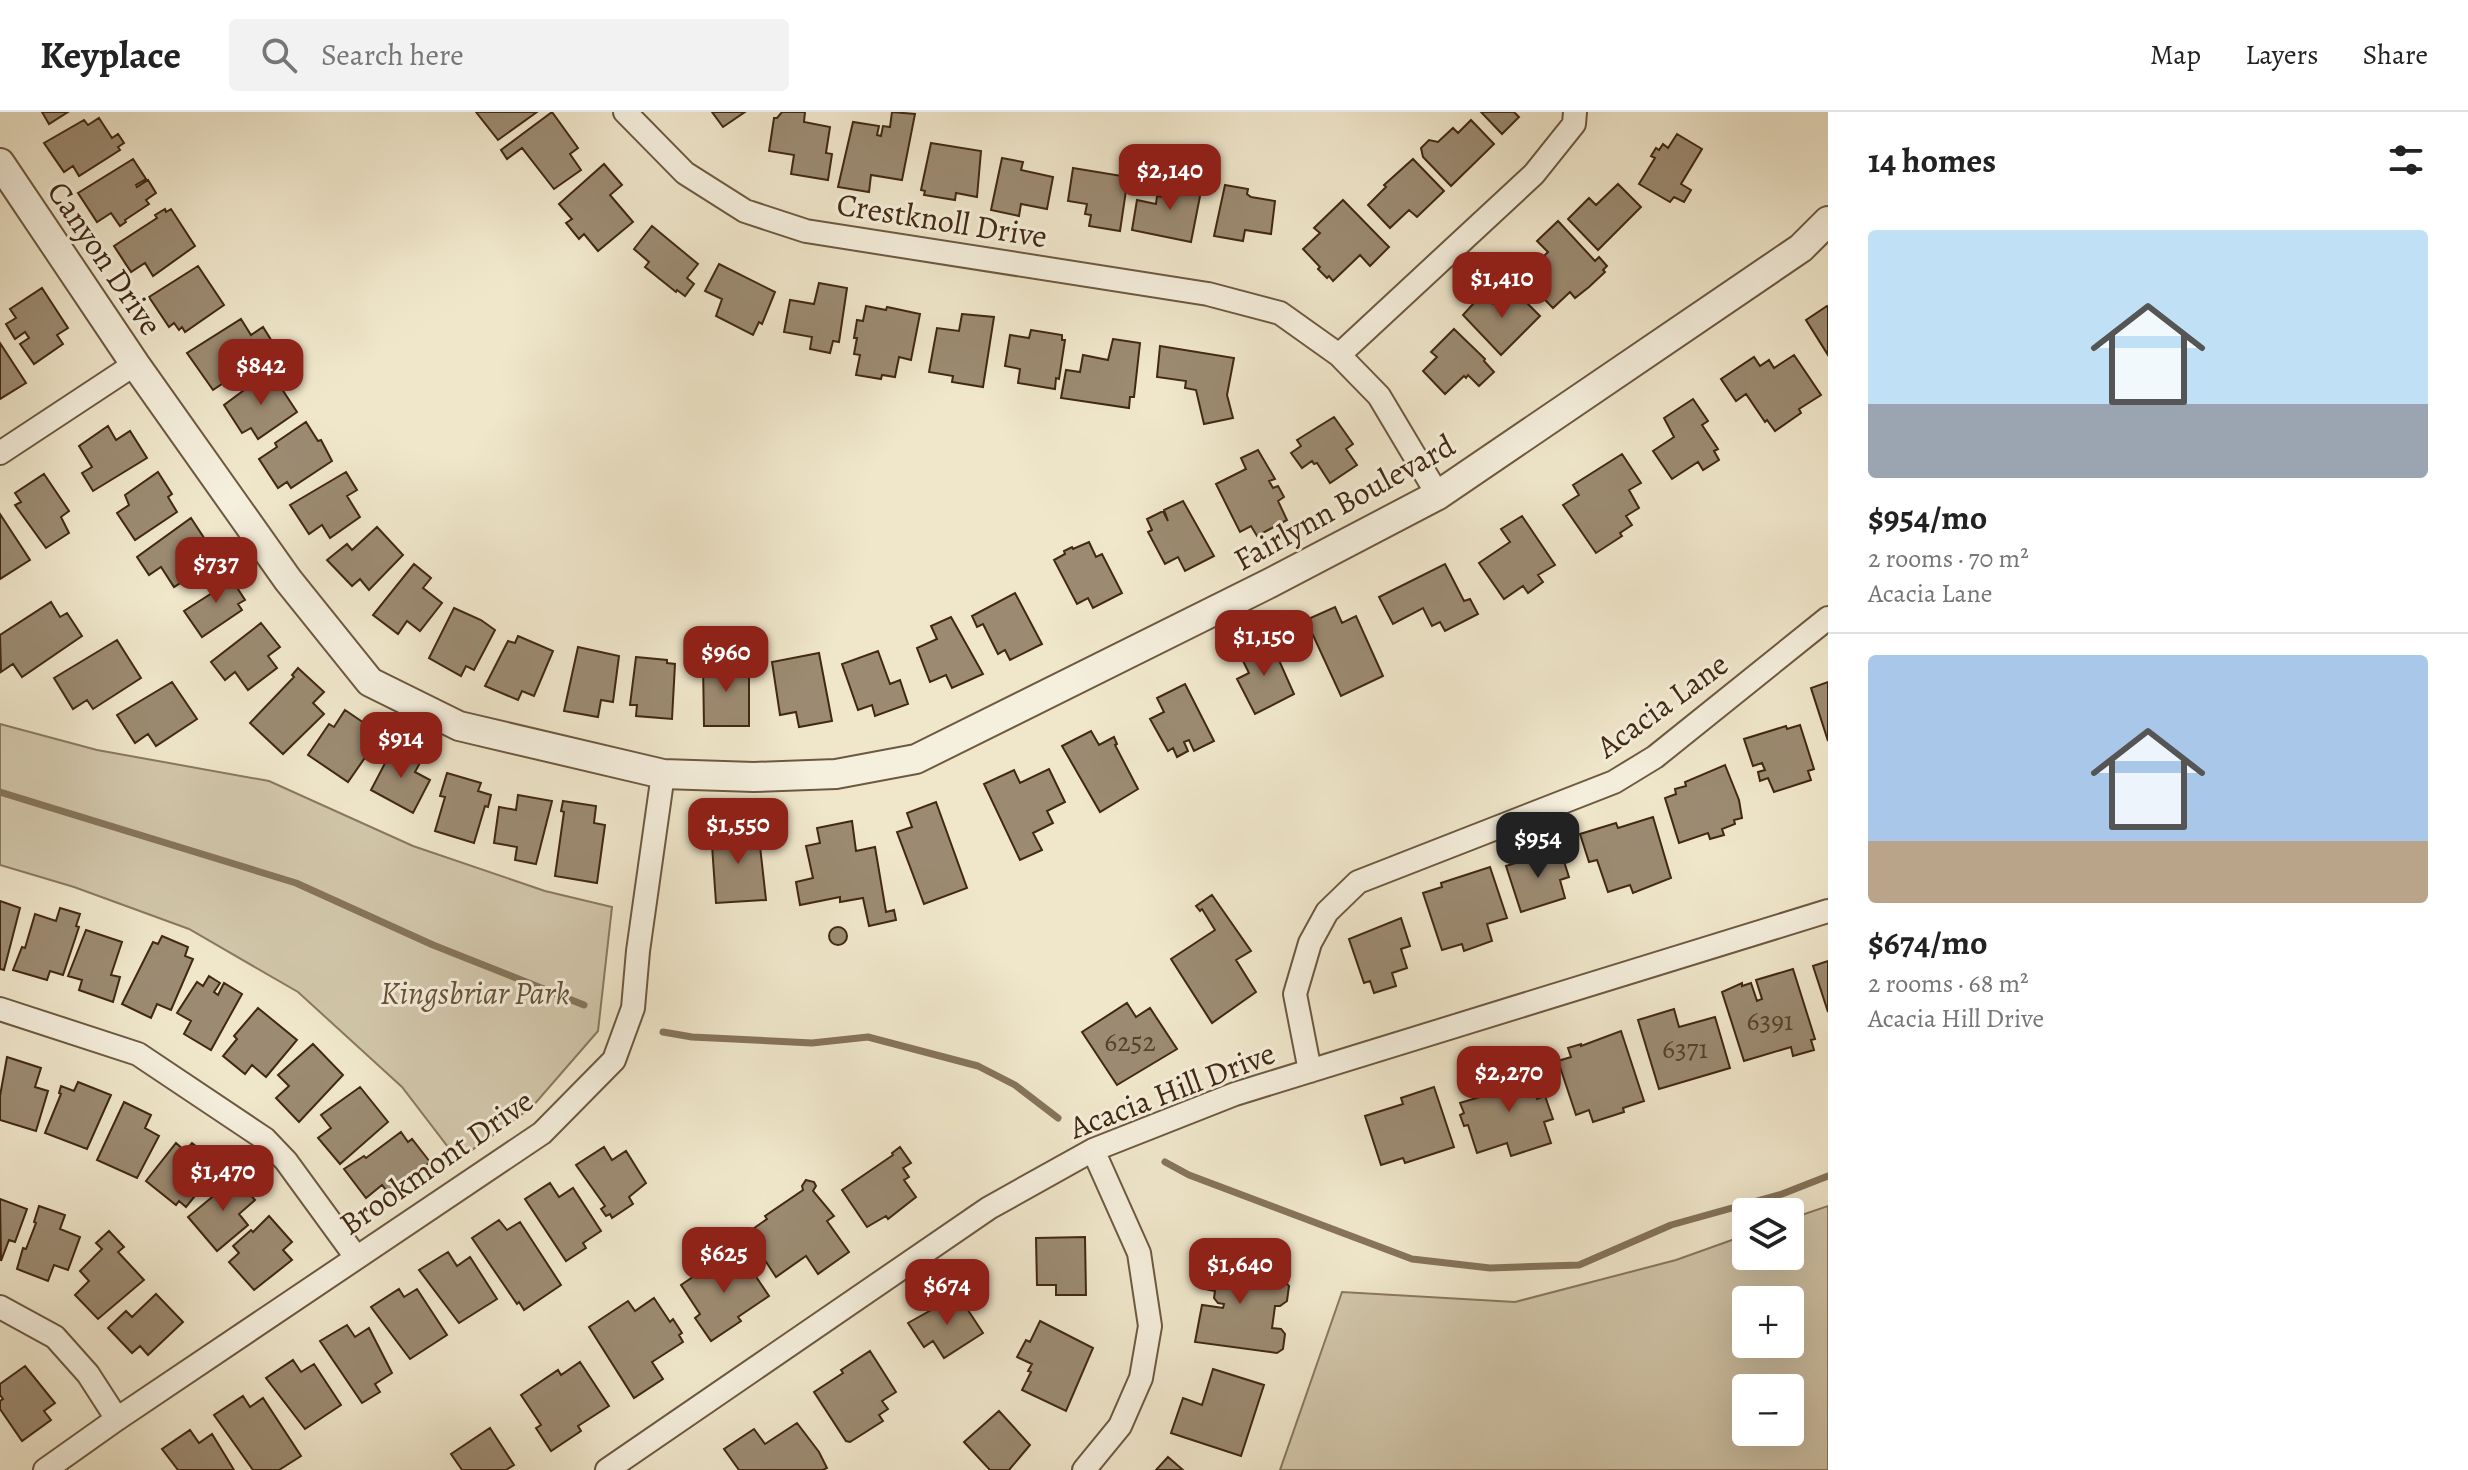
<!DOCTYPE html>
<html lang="en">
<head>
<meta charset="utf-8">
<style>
	body { margin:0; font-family:Alegreya,serif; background:#f2f2f2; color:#222; height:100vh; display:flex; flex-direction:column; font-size:30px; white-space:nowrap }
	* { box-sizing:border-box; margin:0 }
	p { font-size:26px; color:#767676 }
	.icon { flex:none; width:44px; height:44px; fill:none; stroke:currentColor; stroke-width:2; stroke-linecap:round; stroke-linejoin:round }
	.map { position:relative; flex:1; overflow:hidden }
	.side { display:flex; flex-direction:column; background:#fff; width:640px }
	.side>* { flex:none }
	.buttons { position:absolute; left:1732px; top:1086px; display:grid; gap:16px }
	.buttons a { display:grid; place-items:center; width:72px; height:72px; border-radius:8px; background:#fff; box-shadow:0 8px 32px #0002; font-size:40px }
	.price { position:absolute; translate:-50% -68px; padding:0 18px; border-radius:16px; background:#8f2418; color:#fff; font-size:26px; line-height:52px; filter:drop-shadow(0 2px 4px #0008) }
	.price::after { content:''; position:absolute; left:50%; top:48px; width:24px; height:18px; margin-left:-12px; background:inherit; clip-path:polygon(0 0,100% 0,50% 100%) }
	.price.on { background:#222; color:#fff }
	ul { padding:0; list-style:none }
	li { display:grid; align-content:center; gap:16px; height:424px; padding:0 40px }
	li+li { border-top:2px solid #e0e0e0 }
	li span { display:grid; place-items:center; height:248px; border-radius:8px; color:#555 }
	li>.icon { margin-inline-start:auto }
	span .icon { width:144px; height:144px; fill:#fffc; stroke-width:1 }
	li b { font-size:34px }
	h2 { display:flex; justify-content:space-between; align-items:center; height:96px; padding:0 40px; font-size:34px }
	header { display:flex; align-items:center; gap:48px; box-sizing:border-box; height:112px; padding:0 40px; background:#fff; border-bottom:2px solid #e0e0e0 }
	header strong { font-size:38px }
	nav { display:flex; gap:44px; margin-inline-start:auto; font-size:28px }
	.search { width:560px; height:72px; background:#f2f2f2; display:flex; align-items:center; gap:20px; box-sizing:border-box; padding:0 28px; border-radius:8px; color:#767676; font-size:30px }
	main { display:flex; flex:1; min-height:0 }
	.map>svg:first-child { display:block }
	.green { fill:#d2c7ab; stroke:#8a785e; stroke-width:2; fill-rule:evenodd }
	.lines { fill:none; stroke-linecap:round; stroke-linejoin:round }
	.stream { stroke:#86745b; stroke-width:7 }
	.building { fill:#9c8b72; stroke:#412811; stroke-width:2 }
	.minor-casing { stroke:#6d5840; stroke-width:26 }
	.tertiary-casing { stroke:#6d5840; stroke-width:32 }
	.minor { stroke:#f5efdd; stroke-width:22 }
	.tertiary { stroke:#f5efdd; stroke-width:28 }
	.labels { text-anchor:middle; stroke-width:6; stroke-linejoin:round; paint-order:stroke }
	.number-label { font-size:28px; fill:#584129 }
	.street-label { font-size:32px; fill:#412811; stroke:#f5efdd }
	.park-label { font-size:32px; font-style:italic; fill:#655038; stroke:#f5efdd }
</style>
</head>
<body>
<header>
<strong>Keyplace</strong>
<div class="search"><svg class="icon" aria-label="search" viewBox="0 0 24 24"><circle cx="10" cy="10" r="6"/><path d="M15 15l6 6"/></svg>Search here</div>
<nav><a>Map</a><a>Layers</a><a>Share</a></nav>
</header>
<main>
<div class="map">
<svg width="1828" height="1358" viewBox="0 0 1828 1358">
	<rect width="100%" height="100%" fill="#f0e7cb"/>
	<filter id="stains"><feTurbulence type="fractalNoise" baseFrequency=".0025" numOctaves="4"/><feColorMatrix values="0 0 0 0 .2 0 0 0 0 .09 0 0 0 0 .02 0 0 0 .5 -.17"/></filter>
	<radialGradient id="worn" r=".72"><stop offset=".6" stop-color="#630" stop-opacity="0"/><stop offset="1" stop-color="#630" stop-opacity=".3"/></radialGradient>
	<path class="green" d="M0 612 97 638 269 669 413 734 545 779 612 795 598 919 532 995 458 1048 402 975 298 880 189 817 74 775 0 753Z
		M1828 1094V1358H1280L1342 1180 1515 1190 1676 1148 1746 1123V1144H1790V1107ZM1746 1188H1790V1232H1746ZM1746 1276H1790V1320H1746Z"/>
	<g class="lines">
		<path class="stream" d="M0 680 296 771 433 833 584 893
			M663 920 692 925 812 931 868 925 978 954 1015 973 1058 1006
			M1165 1050 1189 1063 1412 1147 1490 1156 1579 1153 1671 1113 1782 1082 1828 1064"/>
	</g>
	<path class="building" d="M42 0H68L49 12Z
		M476 0H537L498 28Z
		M552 0 578 36 570 42 581 58 554 77 522 36 507 47 501 38Z
		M712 0H745L723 15Z
		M782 0H805L804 10 830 15 826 41 832 42 828 68 791 62 794 43 769 39 774 6H777Z
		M892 0 915 2 902 68 871 63 869 80 838 75 853 10 879 14 877 23 881 24 883 14 890 15Z
		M1481 0H1514L1519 5 1502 22Z
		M99 6 112 26 118 22 124 31 118 35 120 38 79 64 73 54 64 60 44 31 84 8 88 13Z
		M1471 8 1494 32 1451 74 1423 45 1421 36 1429 28 1438 30 1453 16 1458 21Z
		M1677 22 1702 37 1681 72 1691 78 1684 90 1674 85 1670 90 1639 72 1655 46 1651 44 1656 36 1659 38 1663 32 1668 36Z
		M931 31 981 39 977 85 956 81 955 88 924 83 925 79 921 78Z
		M1002 46 1023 50 1021 58 1053 65 1047 97 1021 92 1019 104 991 98Z
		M133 47 146 67 136 73 137 75 148 68 156 81 146 88 149 92 125 108 126 110 120 114 111 101 97 110 78 81Z
		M1413 47 1444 79 1417 105 1409 98 1390 116 1368 93 1386 75 1384 73Z
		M604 52 622 73 610 83 633 110 598 139 584 122 579 127 566 111 572 107 559 92Z
		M1073 56 1128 65 1120 119 1089 114 1091 103 1085 102 1087 92 1068 89Z
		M1166 68 1202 74 1191 130 1132 118 1137 88 1156 92 1157 84 1163 85Z
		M1618 72 1641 95 1598 138 1568 107 1589 86 1596 93Z
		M1225 73 1248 77 1247 82 1251 85 1275 89 1271 122 1245 118 1243 129 1214 124Z
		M1343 88 1389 135 1370 154 1360 143 1333 169 1329 164 1327 166 1318 157 1320 155 1303 137 1320 121 1314 116Z
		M165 97 166 100 171 97 195 134 153 164 145 151 131 160 114 134 157 106 155 103Z
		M1558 109 1595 149 1599 145 1607 154 1603 158 1605 160 1589 175 1575 186 1570 180 1553 196 1523 165 1548 140 1537 129Z
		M652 114 698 152 687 166 694 172 685 184 677 178 676 180 645 155 649 150 634 137Z
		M719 152 775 180 762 212 759 210 753 223 716 204 722 187 705 179Z
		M198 154 224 193 185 220 182 215 179 218 174 211 169 215 149 185Z
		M819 171 847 176 839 230 833 229 830 241 810 237 812 225 784 220 790 188 814 192Z
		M42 176 68 216 57 223 63 232 34 252 20 232 29 226 25 220 15 227 6 212 16 206 10 197Z
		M1515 179 1540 204 1501 243 1463 203 1483 181 1493 192Z
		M866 194 886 198 887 195 920 202 911 248 899 245 895 265 882 263 881 267 856 263 860 243 854 242 857 226H854L857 208 863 209Z
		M1827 194 1828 195V243L1806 208Z
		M962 202 994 205 983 275 952 270 953 264 929 260 937 216 959 219Z
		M241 207 251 223 263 215 278 239 227 274 225 270 213 278 187 241Z
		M1454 217 1485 247 1484 249 1494 260 1479 274 1468 263 1466 266 1464 264 1445 282 1423 259 1437 245 1431 240Z
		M1031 218 1062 223V228H1065L1059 267 1056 266 1055 277 1018 271 1020 257 1005 254 1010 223 1029 226Z
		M1113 227 1140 231 1134 285H1130L1129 296 1061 286 1066 258 1080 260 1083 243 1108 248Z
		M0 231 26 271 0 287Z
		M1160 234 1234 246 1227 283 1233 306 1204 312 1196 278 1185 276 1186 269 1157 265Z
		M1794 243 1821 283 1799 297 1801 301 1775 319 1767 308 1765 310 1746 282 1736 289 1721 267 1754 245 1760 254 1769 248 1774 256Z
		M270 259 297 300 258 327 251 316 242 321 224 293Z
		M1693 287 1708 309 1702 313 1718 337 1714 339 1719 348 1703 358 1698 350 1672 367 1653 339 1674 325 1664 306Z
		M1334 305 1353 332 1346 337 1357 353 1330 371 1317 351 1314 352 1312 349 1302 356 1291 341 1301 334 1297 328Z
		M306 310 318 329 321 328 332 349 291 376 287 370 278 376 259 347 277 335 275 331Z
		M108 314 116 328 130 319 147 346 93 379 82 361 92 355 79 334Z
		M1258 338 1275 367 1269 369 1273 376 1278 374 1284 385 1278 389 1287 408 1257 424 1251 414 1240 420 1216 372 1246 357 1241 346Z
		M1622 342 1641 371 1629 378 1639 396 1626 404 1632 413 1620 421 1622 424 1596 441 1563 393 1579 383 1573 373Z
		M158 360 172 382 168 385 177 400 135 428 117 401 129 393 125 383Z
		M346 360 357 378 347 384 360 405 330 426 322 413 309 422 290 393Z
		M44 362 69 399 61 405 69 421 46 436 15 393 21 390 15 381Z
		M1183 389 1214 444 1185 459 1178 445 1165 452 1148 420 1152 418 1147 407 1163 399 1168 409 1164 398Z
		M0 402 30 448 0 467Z
		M1522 404 1555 453 1538 463 1543 470 1528 481 1523 474 1504 487 1479 451 1510 430 1501 417Z
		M191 406 210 435 197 444 205 455 174 475 161 455 149 463 137 445Z
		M377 415 403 443 369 478 360 467 352 474 327 448 347 432 352 438Z
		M1089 430 1096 445 1102 442 1122 481 1093 496 1088 486 1077 492 1054 448 1065 442 1064 439 1072 435 1073 437Z
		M414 452 431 466 423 476 442 491 420 519 407 509 398 522 373 503Z
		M1445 452 1464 489 1470 487 1478 502 1445 519 1440 510 1432 514 1423 496 1393 512 1379 485Z
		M225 457 245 488 238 492 242 498 202 525 184 499 212 481 206 472Z
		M1015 481 1042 532 1010 548 1005 538 998 542 983 512 977 515 972 504Z
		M51 490 60 505 67 501 82 524 22 565 13 552 1 560 0 523Z
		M1335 495 1342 511 1356 504 1383 564 1341 584 1306 508Z
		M454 496 481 508 495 518 474 558 466 554 461 564 429 546Z
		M951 505 983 562 952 576 946 563 930 570 917 536 937 527 931 514Z
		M261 511 280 535 268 544 277 556 248 578 235 560 225 568 211 550Z
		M518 524 553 539 534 584 522 579 518 588 485 574 508 529 515 531Z
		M117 528 141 566 93 597 87 588 73 597 54 566Z
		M1270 528 1294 582 1255 602 1237 567 1249 561 1240 543Z
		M578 535 619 544 613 590 601 588 598 605 564 599Z
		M878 539 890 572 900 568 908 592 875 604 872 593 858 598 842 552Z
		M819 541 832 609 799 615 796 600 780 603 772 550Z
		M636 545 667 548V551L675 552 672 607 636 604 637 593H630Z
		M703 551H749V614H704Z
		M298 556 324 580 313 591 324 602 283 642 250 611 294 565 292 563Z
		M172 570 197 607 156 634 148 622 135 631 117 603Z
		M1828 570V629L1811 576Z
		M1185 572 1214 629 1194 639 1189 628 1184 630 1188 639 1177 645 1173 636 1168 639 1150 607 1164 600 1157 586Z
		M345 598 367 613 364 618 378 627 348 670 308 643 329 612 334 615Z
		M1800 613 1814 657 1808 659 1811 668 1774 680 1768 666 1760 669 1758 660 1765 658 1762 651 1753 654 1744 627 1786 614 1787 617Z
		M1091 619 1099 633 1114 625 1117 632 1115 633 1138 677 1100 700 1062 634Z
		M395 632 422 647 415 660 430 668 413 701 371 678Z
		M1725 653 1739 688 1742 706 1734 708 1735 712 1722 717 1724 723 1710 727 1708 721 1679 731 1665 686 1676 682 1675 677 1686 674 1685 670Z
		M1049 657 1065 690 1047 699 1053 711 1033 721 1042 738 1020 748 984 672 1014 658 1020 671Z
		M447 661 481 671 478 679 491 683 488 695 485 694 474 731 435 719 445 685 440 684Z
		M518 683 552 689 536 752 515 748 517 735 494 731 499 695 516 698Z
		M563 689 596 694 594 711 605 713 597 771 555 764 564 700 561 699Z
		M936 690 967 776 924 792 897 720 912 715 907 701Z
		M1653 705 1671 766 1633 781 1630 773 1608 780 1597 748 1589 750 1580 722 1616 711 1618 716Z
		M852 709 856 739 875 735 886 800 894 798 896 808 869 814 863 786 840 790V785L800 793 796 770 813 766 806 734 820 731 817 716Z
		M758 716 766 788 716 791 711 719Z
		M1560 737 1569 765 1560 768 1565 786 1521 800 1506 754Z
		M1490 755 1507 806 1487 812 1492 829 1464 839 1462 832 1442 838 1423 781 1442 775 1441 771Z
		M1212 783 1251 839 1236 848 1256 880 1212 911 1171 847 1215 818 1202 797 1200 799 1196 794Z
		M0 789 20 796 4 858 0 857Z
		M60 796 80 802 76 814 79 815 63 863 50 859 47 868 13 858 22 835 25 836 35 802 56 809Z
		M1401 806 1410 834 1401 837 1407 856 1392 861 1396 874 1374 881 1370 869 1364 871 1349 827Z
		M829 824a9 9 0 1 1 18 0a9 9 0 1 1-18 0Z
		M86 818 122 830 111 863 120 865 113 890 79 878 82 868 68 864Z
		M162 824 188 835 185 844 193 847 171 898 157 892 151 906 122 892 153 830 158 832Z
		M1828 849V900L1813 854Z
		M1793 857 1815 927 1811 928 1814 938 1793 944 1791 935 1744 949 1722 880 1742 871V874L1751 871 1757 889 1762 887 1756 868Z
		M209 864 220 871 214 880 218 883 224 871 242 882 211 938 184 922 191 909 177 901 197 870 203 874Z
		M1127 891 1136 905 1150 896 1177 937 1117 973 1082 920Z
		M258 896 297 928 266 965 252 953 245 962 223 944 237 927 234 924Z
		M1674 897 1679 915 1715 905 1730 956 1659 977 1638 908Z
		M1621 919 1644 989 1623 996 1624 1000 1593 1010 1589 998 1576 1003 1558 949 1571 945 1568 936 1581 932V934Z
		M313 932 343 963 299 1010 276 986 289 974 278 963Z
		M7 945 41 956 35 975 48 979 36 1019 0 1008V984Z
		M1524 949 1537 987 1545 984 1553 1007 1544 1010 1551 1031 1511 1044 1507 1031 1477 1041 1468 1013 1464 1014 1460 1003 1464 1001 1460 991 1496 980 1489 961Z
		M78 970 111 983 87 1037 45 1021 61 982 59 981 61 974 74 979Z
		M360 975 388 1010 340 1052 318 1026 331 1016 321 1003Z
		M1434 975 1454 1035 1405 1051 1403 1046 1381 1053 1365 1004 1403 992 1401 986Z
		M124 990 151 1003 145 1016 159 1024 137 1066 97 1048Z
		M401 1020 408 1030 412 1027 430 1050 390 1083 382 1073 366 1086 344 1057 364 1044 366 1046Z
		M176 1031 185 1039 192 1031 205 1041 207 1039 215 1045 213 1047 220 1053 186 1095 179 1089 176 1093 146 1069Z
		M604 1035 612 1048 626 1039 646 1071 629 1085 633 1092 612 1106 610 1102 606 1104 601 1097 605 1094 576 1053Z
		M900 1035 911 1051 903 1056 909 1065 904 1068 916 1085 888 1107 886 1104 867 1115 842 1078 893 1043 892 1041Z
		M233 1062 255 1088 239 1102 248 1113 217 1139 188 1105 217 1081 214 1078Z
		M806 1068 814 1070 816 1074 813 1079 834 1104 827 1109 849 1140 818 1162 806 1144 776 1165 747 1121 767 1107 765 1104 803 1078 802 1074Z
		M550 1071 559 1085 573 1076 601 1119 583 1131 586 1136 566 1149 525 1087Z
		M0 1087 27 1097 15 1130 9 1128 1 1149Z
		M39 1094 65 1103 60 1117 80 1125 68 1158 54 1153 48 1169 17 1157 23 1136 26 1137 36 1111 34 1110Z
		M269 1104 292 1130 283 1138 292 1148 254 1178 229 1150 239 1141 233 1134 251 1118 253 1120Z
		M499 1108 507 1118 520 1110 561 1173 524 1198 519 1190 517 1192 472 1126Z
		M109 1119 124 1135 118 1140 144 1168 98 1207 75 1183 89 1169 80 1159 102 1137 96 1131Z
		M1085 1125 1086 1183H1056V1173H1037L1036 1126Z
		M1206 1136 1230 1139V1144L1236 1146 1235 1155 1256 1158 1261 1164 1283 1167 1289 1174 1287 1189 1280 1194H1275L1272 1216 1281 1217 1285 1222 1283 1237 1277 1241 1195 1230 1202 1193 1223 1196 1224 1192 1218 1191 1214 1186 1215 1179 1204 1177V1173H1200L1202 1160H1206L1207 1153 1204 1152Z
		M448 1140 457 1154 470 1145 497 1187 459 1211 419 1158Z
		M740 1141 769 1184 738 1205 741 1209 711 1229 695 1206 700 1202 681 1173 718 1148 721 1154Z
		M399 1177 404 1185 417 1177 447 1223 410 1247 371 1195Z
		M156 1182 183 1210 148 1243 140 1234 132 1241 108 1216 126 1199 132 1205Z
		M958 1183 983 1221 944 1246 933 1229 924 1235 908 1211Z
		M654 1186 670 1210 673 1207 682 1221 679 1223 683 1230 652 1250 663 1267 634 1286 589 1215 628 1189 635 1199Z
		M1040 1209 1093 1236 1066 1299 1022 1278 1031 1260 1028 1259 1032 1252 1017 1245 1026 1228 1030 1230Z
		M347 1213 355 1225 369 1216 392 1261 375 1272 380 1280 362 1291 320 1229Z
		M870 1239 896 1280 882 1289 888 1297 879 1303 883 1309 850 1330 846 1329 814 1280 843 1261 841 1258Z
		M293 1248 301 1260 314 1252 341 1293 305 1317 266 1266Z
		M580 1250 609 1294 578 1314 581 1319 551 1339 536 1316 541 1313 521 1283 558 1258 561 1263Z
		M25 1254 55 1291 44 1299 51 1308 22 1329 0 1297V1289L3 1287 0 1283V1272Z
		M1213 1257 1264 1273 1241 1344 1171 1321 1183 1286 1202 1293Z
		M243 1284 250 1295 263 1286 301 1344 279 1358H253L214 1303Z
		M999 1299 1030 1333 1009 1358H990L964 1330Z
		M797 1311 819 1340 827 1356 823 1358H739L724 1337 754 1317 765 1332Z
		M490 1316 514 1353 506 1358H462L451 1342Z
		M190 1318 199 1331 212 1322 234 1358H178L162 1337Z
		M1168 1345 1183 1358H1156Z"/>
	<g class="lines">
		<defs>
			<path id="minor" d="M625 0 685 61 745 99 806 119 1208 182 1280 201 1339 243 1379 284 1438 383
				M1339 243 1534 62 1574 12 1575 0
				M0 341 135 252
				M0 897 138 942 265 1027 286 1049 356 1145
				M1310 959 1295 882 1310 831 1327 800 1358 770 1614 670 1655 645 1828 506
				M0 1195 55 1225 88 1262 117 1307
				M45 1358 117 1307 542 1021 614 948 633 896 638 839 663 662
				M607 1358 989 1096 1093 1038 1235 982 1828 799
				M1084 1358 1120 1314 1141 1266 1150 1214 1139 1141 1093 1038"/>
			<path id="tertiary" d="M0 51 135 252 288 468 370 570 459 614 663 662 754 665 836 662 916 647 1270 471 1438 383 1801 136 1828 109"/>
		</defs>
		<use href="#minor" class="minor-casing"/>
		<use href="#tertiary" class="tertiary-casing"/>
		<use href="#minor" class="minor"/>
		<use href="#tertiary" class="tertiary"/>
	</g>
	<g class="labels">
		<g class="number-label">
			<text x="1770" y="918">6391</text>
			<text x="1130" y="939">6252</text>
			<text x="1685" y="946">6371</text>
		</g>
		<g class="street-label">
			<text transform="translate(942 108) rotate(9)" y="11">Crestknoll Drive</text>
			<text transform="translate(105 146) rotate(56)" y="11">Canyon Drive</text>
			<text transform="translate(1344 390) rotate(-29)" y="11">Fairlynn Boulevard</text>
			<text transform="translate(1662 593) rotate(-36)" y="11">Acacia Lane</text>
			<text transform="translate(1172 978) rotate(-21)" y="11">Acacia Hill Drive</text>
			<text transform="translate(436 1050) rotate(-35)" y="11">Brookmont Drive</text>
		</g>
		<g class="park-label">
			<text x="475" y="892">Kingsbriar Park</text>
		</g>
	</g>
	<rect width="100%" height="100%" filter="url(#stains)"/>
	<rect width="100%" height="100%" fill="url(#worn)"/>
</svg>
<div class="buttons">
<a><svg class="icon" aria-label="layers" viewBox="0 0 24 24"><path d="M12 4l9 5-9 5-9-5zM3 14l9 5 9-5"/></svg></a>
<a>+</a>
<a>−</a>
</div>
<b class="price" style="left:1170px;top:100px">$2,140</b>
<b class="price" style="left:1502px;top:208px">$1,410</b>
<b class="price" style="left:261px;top:295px">$842</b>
<b class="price" style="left:216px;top:493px">$737</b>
<b class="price" style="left:1264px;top:566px">$1,150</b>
<b class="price" style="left:726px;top:582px">$960</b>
<b class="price" style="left:401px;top:668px">$914</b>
<b class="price" style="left:738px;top:754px">$1,550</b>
<b class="price on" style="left:1538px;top:768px">$954</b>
<b class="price" style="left:1509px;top:1002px">$2,270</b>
<b class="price" style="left:223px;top:1101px">$1,470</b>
<b class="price" style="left:724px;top:1183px">$625</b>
<b class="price" style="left:1240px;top:1194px">$1,640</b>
<b class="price" style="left:947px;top:1215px">$674</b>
</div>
<section class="side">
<h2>14 homes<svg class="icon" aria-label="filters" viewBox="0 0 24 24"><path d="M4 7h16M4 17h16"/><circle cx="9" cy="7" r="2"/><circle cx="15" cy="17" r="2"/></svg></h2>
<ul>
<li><span style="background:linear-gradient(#bfe0f5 70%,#9aa5b1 0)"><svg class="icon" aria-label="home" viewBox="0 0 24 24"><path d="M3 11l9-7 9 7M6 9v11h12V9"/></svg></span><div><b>$954/mo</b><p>2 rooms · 70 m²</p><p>Acacia Lane</p></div></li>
<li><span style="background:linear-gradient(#a9c7e8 75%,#b9a48a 0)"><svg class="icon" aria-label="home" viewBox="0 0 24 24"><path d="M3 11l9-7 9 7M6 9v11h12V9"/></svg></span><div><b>$674/mo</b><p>2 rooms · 68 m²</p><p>Acacia Hill Drive</p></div></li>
</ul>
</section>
</main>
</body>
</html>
